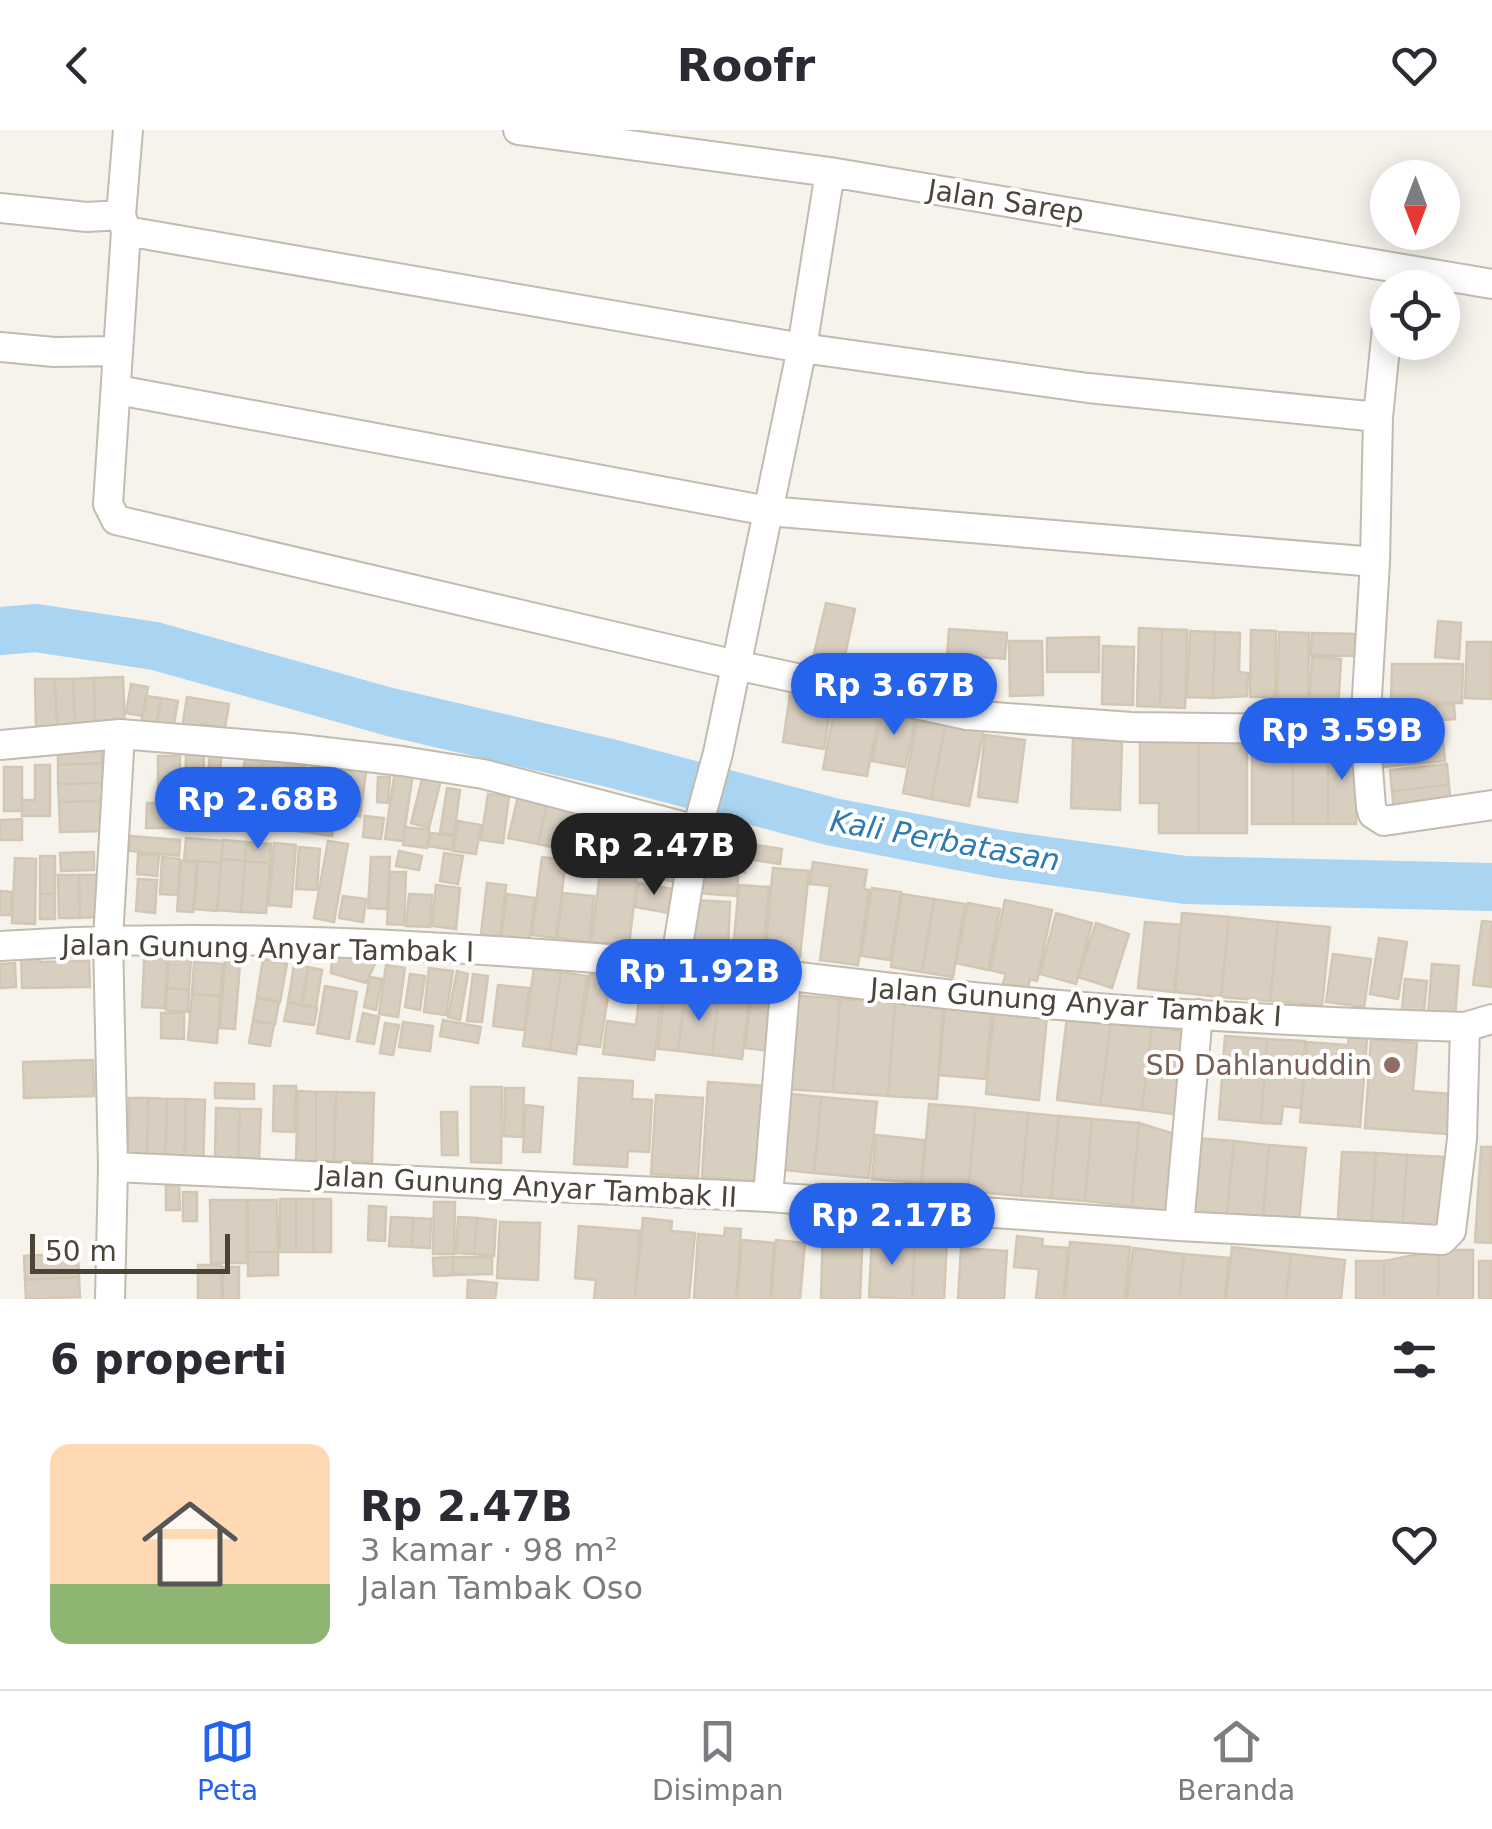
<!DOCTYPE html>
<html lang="id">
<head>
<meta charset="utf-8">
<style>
	body { margin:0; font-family:"DejaVu Sans",sans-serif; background:#f2f2f3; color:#2b2b33; height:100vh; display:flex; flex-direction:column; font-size:38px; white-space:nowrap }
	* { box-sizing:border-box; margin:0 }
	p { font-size:32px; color:#7c7c81 }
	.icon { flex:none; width:55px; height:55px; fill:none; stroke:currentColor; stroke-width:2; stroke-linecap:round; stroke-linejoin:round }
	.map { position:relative; height:1169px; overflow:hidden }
	.details { display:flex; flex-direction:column; background:#fff; flex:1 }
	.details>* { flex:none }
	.needle { width:65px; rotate:180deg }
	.tools { position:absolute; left:1370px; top:30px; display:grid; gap:20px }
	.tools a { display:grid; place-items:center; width:90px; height:90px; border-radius:50%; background:#fff; box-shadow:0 5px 25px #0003; font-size:50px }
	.scale { position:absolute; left:30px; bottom:25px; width:200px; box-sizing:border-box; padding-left:10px; border:5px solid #4b4439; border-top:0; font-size:28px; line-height:35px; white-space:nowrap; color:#4b4439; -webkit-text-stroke:8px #fff; paint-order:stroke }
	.price { position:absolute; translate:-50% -85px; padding:0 22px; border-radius:35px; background:#2563eb; color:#fff; font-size:32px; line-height:65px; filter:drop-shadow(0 2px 5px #0008) }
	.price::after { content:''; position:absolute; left:50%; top:60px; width:30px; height:22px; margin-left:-15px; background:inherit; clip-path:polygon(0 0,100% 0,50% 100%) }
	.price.current { background:#222; color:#fff }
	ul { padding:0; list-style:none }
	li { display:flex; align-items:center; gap:30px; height:250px; padding:0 50px }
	li span { display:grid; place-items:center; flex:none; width:280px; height:200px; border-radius:20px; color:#555 }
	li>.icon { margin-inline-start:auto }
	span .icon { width:120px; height:120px; fill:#fffc; stroke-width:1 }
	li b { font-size:42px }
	h2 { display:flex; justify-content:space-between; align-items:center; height:120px; padding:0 50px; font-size:42px }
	header { display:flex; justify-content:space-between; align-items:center; height:130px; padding:0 50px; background:#fff; font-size:45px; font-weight:600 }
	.dock { display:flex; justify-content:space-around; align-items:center; height:140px; border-top:2px solid #e1e1e2; background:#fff; font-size:28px; color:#7c7c81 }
	.dock a { display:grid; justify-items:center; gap:5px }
	.dock .current { color:#2563eb }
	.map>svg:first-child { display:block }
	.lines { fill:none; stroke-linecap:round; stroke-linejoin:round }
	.river { stroke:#a9d4f2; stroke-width:48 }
	.building { fill:#d8cfc1; stroke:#d3c7b4; stroke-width:2.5 }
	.street-casing { stroke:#c2bbae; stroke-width:32 }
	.street { stroke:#fff; stroke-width:28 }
	.education-dot { fill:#8d6e63; stroke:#fff; stroke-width:4 }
	.labels { text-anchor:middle; stroke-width:8; stroke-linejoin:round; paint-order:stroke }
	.street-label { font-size:28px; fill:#4b4439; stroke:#fff }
	.education-label { font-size:28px; fill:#785e54; stroke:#fff; text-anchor:end }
	.water-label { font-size:30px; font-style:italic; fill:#2e7ab2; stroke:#fff }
</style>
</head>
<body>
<header><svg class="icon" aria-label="back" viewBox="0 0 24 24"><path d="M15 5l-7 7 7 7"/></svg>Roofr<svg class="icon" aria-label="heart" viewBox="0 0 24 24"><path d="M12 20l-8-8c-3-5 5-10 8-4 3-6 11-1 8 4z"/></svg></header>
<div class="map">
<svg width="1492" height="1169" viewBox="0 0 1492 1169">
	<rect width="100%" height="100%" fill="#f6f3ec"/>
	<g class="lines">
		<path class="river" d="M0 501 36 498 155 516 390 582 610 633 833 692 999 724 1185 750 1492 757"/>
	</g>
	<path class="building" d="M826 473 855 479 842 539 812 532Z
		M1438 491 1461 493 1459 529 1435 527Z
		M1139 498 1162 499 1160 577 1137 576Z
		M949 499 1007 503 1005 529 967 526 964 557 945 556Z
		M1162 499 1187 500 1185 578 1160 577Z
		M1251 500 1276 501 1275 567H1250Z
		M1190 501 1215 502 1213 568 1187 567Z
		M1215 502 1240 503 1239 542 1248 543 1247 566 1213 568Z
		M1279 502 1309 503 1308 578H1277Z
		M1312 503 1360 504V526L1311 525Z
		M1099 507V542H1047V508Z
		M1009 511H1042L1043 565 1010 566Z
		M1467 512H1492V569L1465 568Z
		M1103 516 1134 517 1133 575 1102 574Z
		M1312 527 1341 529 1338 581 1309 579Z
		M1392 534H1463L1462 573 1391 572Z
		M123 547 125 596 95 597 94 548Z
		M94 548 95 597H75L73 549Z
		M35 549H55L57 598 36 599Z
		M55 549H73L75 597 57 598Z
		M131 554 148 557 143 586 126 583Z
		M791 558 833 565 824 619 783 612Z
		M837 565 881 573 867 646 823 639Z
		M146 566 161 568 156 597 141 594Z
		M187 567 229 574 225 598 201 594 199 602 182 599Z
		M161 568 178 571 173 600 156 597Z
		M1454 574 1455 589 1427 591 1426 576Z
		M1419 575 1422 610 1389 613 1385 578Z
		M883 579 916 585 905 637 872 631Z
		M918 586 946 592 931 669 903 663Z
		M946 592 984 599 969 676 931 669Z
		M1140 603 1199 608V703H1159V673H1140Z
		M985 605 1025 610 1017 672 978 667Z
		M1199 608H1247V703H1199Z
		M1073 609 1122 611 1120 680 1071 678Z
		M1443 611 1445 631 1384 637 1382 618Z
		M1252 612H1293V694H1252Z
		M1293 612H1328V694H1293Z
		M1328 612H1356V694H1328Z
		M101 614 102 633 58 635V616Z
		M186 625H204L203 670H185Z
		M264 625 288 629 277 701 253 698Z
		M158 626H180L179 662H158Z
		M209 626H221L220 659H209Z
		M245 629 262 632 255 683 237 680Z
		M102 633V653L58 654V635Z
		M322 633 344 637 338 681 316 678Z
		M347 633 367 636 360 686 340 683Z
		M288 634 305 636 298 681 281 679Z
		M1447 634 1449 655 1392 661 1390 640Z
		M35 635H50V686H22V670H35Z
		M4 637H22V681H4Z
		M395 640 413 643 403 711 385 709Z
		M423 645 441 650 429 698 411 693Z
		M378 647H390L388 673 377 672Z
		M102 653 103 671 59 672 58 654Z
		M1449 655 1451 677 1394 683 1392 661Z
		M447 658 460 660 454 705 440 703Z
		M488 664 509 667 503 713 481 710Z
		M518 667 547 674 538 714 508 708Z
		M103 671 104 701 60 702 59 672Z
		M235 671 237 698 226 699 224 672Z
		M147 673 182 674 181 698H146Z
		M547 674 578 680 568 721 538 714Z
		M578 680 608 687 599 728 568 721Z
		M300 682 335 687 332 706 297 701Z
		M365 686 384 688 381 709 363 707Z
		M608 687 634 693 625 734 599 728Z
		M22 689V710H0V690Z
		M458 691 481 695 476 724 453 721Z
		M636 693 681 701 672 751 627 743Z
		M405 697 429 700 427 718 403 715Z
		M431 703 454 706 452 720 428 716Z
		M130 706 180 710 179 726 129 721Z
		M706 707 782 719 780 734 748 729 745 742 702 735Z
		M186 708 223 711 221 733 184 730Z
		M223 710 246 712 245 731 221 729Z
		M328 711 348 714 334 792 314 788Z
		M246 712 271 714 270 733 245 731Z
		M274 713 296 715 291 777 269 775Z
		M299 717 320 719 317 760 296 759Z
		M399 721 422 726 419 740 396 736Z
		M94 722V740L61 741 60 723Z
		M444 723 463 726 458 754 440 751Z
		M138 724 159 726 157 746 137 744Z
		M40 726H55V764H40Z
		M162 727 180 729 178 765 160 764Z
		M371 727H390L387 779 368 778Z
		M542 727 566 730 556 808 532 805Z
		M15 728 36 729 35 794 12 793Z
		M221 729 245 731 241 782 217 780Z
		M181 731 197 732 193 782 177 781Z
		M198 731 221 733 217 781 194 779Z
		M245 731 270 733 266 783 241 782Z
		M813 732 867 740 864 759 869 760 858 835 820 830 830 756 810 754Z
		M773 738 809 741 800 827 765 824Z
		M390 742H406L404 795 387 794Z
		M699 742 738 745 737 766 697 763Z
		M600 743 637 748 629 816 591 812Z
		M58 745H79L80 788H59Z
		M79 745H98V787L80 788Z
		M138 749 157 750 155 783 136 781Z
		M487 753 506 755 500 807 481 804Z
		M639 753 672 759 669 783 635 777Z
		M436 755 460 758 456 799 432 796Z
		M739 755 769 757 763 822 733 820Z
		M872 758 901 762 890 830 861 826Z
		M0 761 11 762V785H0Z
		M563 763 594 766 589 812 557 808Z
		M40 764H55V789H40Z
		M409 764 432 765 430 797 406 796Z
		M507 764 535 768 529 813 501 810Z
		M902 764 934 769 922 842 891 837Z
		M343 766 366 769 363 792 339 788Z
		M934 769 965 774 953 847 922 842Z
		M692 770 730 772 728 817 689 815Z
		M1005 770 1052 780 1037 851 1030 849 1028 858 1003 853 1006 844 990 840Z
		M968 773 1000 779 988 840 956 833Z
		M1056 783 1092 793 1076 854 1040 844Z
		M1182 783 1229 787 1221 867 1175 862Z
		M1229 787 1278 792 1270 871 1221 867Z
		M1482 791 1492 792V857L1473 855Z
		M1145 792 1181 795 1174 862 1138 858Z
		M1278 792 1330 797 1322 876 1270 871Z
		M1096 793 1129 804 1112 858 1078 847Z
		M1379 808 1407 812 1398 869 1370 864Z
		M170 811 192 812 189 860 167 858Z
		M145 813 168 814 165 878 142 877Z
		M21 817H40V832L89 831 90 857 22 858Z
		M226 818 241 820 235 899 220 898Z
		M333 821 379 825 366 853 331 843Z
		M1333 824 1371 829 1364 877 1326 872Z
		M263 829 287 834 280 872 257 867Z
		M194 832 223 834 220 866 192 864Z
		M15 833 16 857 0 858V834Z
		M1432 834 1459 836 1455 887 1428 886Z
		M294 835 308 837 302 875 288 872Z
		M386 835 405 838 398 887 379 884Z
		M308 837 322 840 316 877 302 875Z
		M429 838 453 841 446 885 424 882Z
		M534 838 561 842 550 920 523 916Z
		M457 841 468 844 460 890 448 887Z
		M561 842 587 846 576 924 550 920Z
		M410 844 425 846 420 880 405 877Z
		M473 844 488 846 482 892 467 891Z
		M590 844 611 847 600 917 579 914Z
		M370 847 382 849 376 880 364 877Z
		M1405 849 1427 851 1423 891 1401 889Z
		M498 855 529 858 524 900 493 896Z
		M325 856 357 862 349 909 317 903Z
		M167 858 189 860 188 882 166 880Z
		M665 859 685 862 678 921 658 919Z
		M640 861 662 863 654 930 603 924 607 891 636 895Z
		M685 862 719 866 712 925 678 921Z
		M192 864 220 866 217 913 188 910Z
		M791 865 840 869 833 962 784 959Z
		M719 866 749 870 742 929 712 925Z
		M751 867 777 870 771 921 745 918Z
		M257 868 279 872 275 894 253 890Z
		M840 869 895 873 888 966 833 962Z
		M288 873 317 878 314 895 284 891Z
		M895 873 943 876 937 969 888 966Z
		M945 877 992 881 985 949 939 945Z
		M994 881 1047 886 1039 970 986 964Z
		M161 883H184V909L161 908Z
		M363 883 379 887 374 914 357 911Z
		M1067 887 1111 892 1100 975 1057 970Z
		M443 890 481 897 478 913 440 906Z
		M253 891 274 894 270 916 249 913Z
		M403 892 433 896 430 921 399 917Z
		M1111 892 1152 897 1142 980 1100 975Z
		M385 893 399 895 393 925 380 923Z
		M1152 897 1191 902 1181 985 1142 980Z
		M1225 906 1267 909 1261 993 1219 989Z
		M1349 907 1367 909 1360 997 1300 992 1307 912 1348 915Z
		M1267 909 1305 911 1301 978 1283 976 1281 994 1261 993Z
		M1371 909 1417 913 1413 961 1451 964 1448 1004 1365 998Z
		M93 930 94 966 24 968 23 932Z
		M579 948 633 951 632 969 652 970 649 1022 628 1021 627 1037 574 1034Z
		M708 952 766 956 760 1051 702 1047Z
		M215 953 254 954V969L215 968Z
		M274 956H296L295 1002 273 1001Z
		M471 957H502L501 1033 471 1032Z
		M505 958H524L522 1007 504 1006Z
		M298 961 316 962V1031H296Z
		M316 962H336L334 1031H316Z
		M336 962 374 963 372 1032 334 1031Z
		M783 963 821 967 814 1043 776 1039Z
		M656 965 703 968 698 1047 651 1044Z
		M821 967 877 972 869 1048 814 1043Z
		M129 968H148L147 1038 127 1037Z
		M148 968 167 969 165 1038H147Z
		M167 969H186L184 1039 165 1038Z
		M186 969 205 970 203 1039H184Z
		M929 974 976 978 968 1061 922 1056Z
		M526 975 543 977 540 1022H523Z
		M216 978 240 979 238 1029 215 1028Z
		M976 978 1028 983 1021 1066 968 1061Z
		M240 979H261L259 1029H238Z
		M441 982H457L458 1025H442Z
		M1028 983 1059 986 1051 1068 1021 1066Z
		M1059 986 1092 989 1085 1071 1051 1068Z
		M1092 989 1139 993 1132 1076 1085 1071Z
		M1139 993 1184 1007 1177 1090 1132 1076Z
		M876 1005 925 1010 921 1053 872 1049Z
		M1194 1008 1234 1011 1226 1094 1186 1091Z
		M1234 1011 1269 1015 1262 1098 1226 1094Z
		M1269 1015 1306 1018 1298 1101 1262 1098Z
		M1481 1017H1492V1113L1475 1112Z
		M1342 1022 1376 1023 1371 1105 1337 1103Z
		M1376 1023 1407 1025 1402 1106 1371 1105Z
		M1407 1025 1444 1027 1439 1108 1402 1106Z
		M166 1055H179L180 1080H166Z
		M183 1062H197V1091H183Z
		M280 1069H296V1122H280Z
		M296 1069H313V1122H296Z
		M313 1069H331V1122H313Z
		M210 1070H247V1133H211Z
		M248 1070H277L278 1122H248Z
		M434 1072H455L454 1124H433Z
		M369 1076 386 1077 385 1111 368 1110Z
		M391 1087 413 1088 412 1117 389 1116Z
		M458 1087 477 1088 474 1124 456 1123Z
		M413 1088 431 1089 430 1118 412 1117Z
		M477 1088 496 1090 494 1126 474 1124Z
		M643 1088 672 1091 671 1101 695 1103 689 1169H635Z
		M500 1092 540 1093 538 1150 497 1148Z
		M579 1096 640 1101 635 1169H594L596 1150 575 1148Z
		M823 1097 863 1099 860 1169H821Z
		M725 1098 741 1099 736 1169H694L698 1104 724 1106Z
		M872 1106 915 1108 912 1169 869 1167Z
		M1017 1106 1043 1109 1042 1116 1068 1118 1063 1169H1036L1039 1139 1014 1137Z
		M915 1108 947 1110 944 1169H912Z
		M742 1110 774 1113 770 1169H737Z
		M776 1110 805 1113 800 1169H771Z
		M1070 1112 1130 1117 1125 1169H1065Z
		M1232 1117 1291 1124 1286 1169H1226Z
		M961 1118 1007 1121 1004 1169H958Z
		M1133 1118 1184 1124 1179 1169H1127Z
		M1439 1120 1438 1169H1384V1131Z
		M1439 1120H1473V1169H1438Z
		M248 1122H278V1145L248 1146Z
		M78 1123 79 1147 25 1150 24 1126Z
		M1184 1124 1229 1128 1224 1169H1179Z
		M1291 1124 1345 1130 1341 1169H1286Z
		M453 1127H492V1144L453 1145Z
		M453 1127V1145L434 1146 433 1128Z
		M1356 1131H1384V1169H1356Z
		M1479 1131H1492V1169H1479Z
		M198 1135H221L222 1169H198Z
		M223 1137H239V1169H223Z
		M79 1147 80 1167 26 1169 25 1150Z
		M468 1150 497 1153 495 1169H467Z"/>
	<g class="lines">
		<defs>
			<path id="street" d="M128 0 121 85 126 101 108 374 116 390 736 535 967 585 1131 597 1365 600
				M518 0 830 42 1492 154
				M0 78 87 87 121 85
				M126 101 802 218 1088 258 1378 287
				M1388 188 1378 287 1375 432 1365 600 1371 677 1373 684 1384 691 1492 675
				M0 217 54 222 117 221
				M118 260 768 381 1375 432
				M0 615 120 604 291 618 402 631 483 644 697 700
				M0 816C220 801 453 816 673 834 783 843 894 860 1004 870 1157 885 1312 892 1465 897L1492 889
				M675 834 697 700 718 623 802 218 830 42
				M113 1037 768 1067 1179 1096 1442 1110 1451 1101 1462 1009 1465 897
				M768 1067 786 847
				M1179 1096 1198 884
				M110 1169 113 1037 108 809 120 604"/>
		</defs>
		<use href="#street" class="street-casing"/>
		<use href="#street" class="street"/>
	</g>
	<circle class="education-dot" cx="1392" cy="935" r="10"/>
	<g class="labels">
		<g class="street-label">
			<text transform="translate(1006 71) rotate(9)" y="10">Jalan Sarep</text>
			<text transform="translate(268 818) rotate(1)" y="10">Jalan Gunung Anyar Tambak I</text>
			<text transform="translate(1076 872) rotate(4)" y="10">Jalan Gunung Anyar Tambak I</text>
			<text transform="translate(527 1056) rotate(3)" y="10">Jalan Gunung Anyar Tambak II</text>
		</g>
		<g class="education-label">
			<text x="1372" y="945">SD Dahlanuddin</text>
		</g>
		<g class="water-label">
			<text transform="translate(945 711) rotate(10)" y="10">Kali Perbatasan</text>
		</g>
	</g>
</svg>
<div class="tools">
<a><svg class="needle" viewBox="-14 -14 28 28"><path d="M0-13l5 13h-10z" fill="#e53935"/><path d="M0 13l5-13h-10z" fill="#7c7c81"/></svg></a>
<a><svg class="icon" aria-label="locate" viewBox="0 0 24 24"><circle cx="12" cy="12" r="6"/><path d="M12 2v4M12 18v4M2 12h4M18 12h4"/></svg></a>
</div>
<div class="scale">50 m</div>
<b class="price" style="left:894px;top:608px">Rp 3.67B</b>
<b class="price" style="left:1342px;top:653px">Rp 3.59B</b>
<b class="price" style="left:258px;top:722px">Rp 2.68B</b>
<b class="price current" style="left:654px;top:768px">Rp 2.47B</b>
<b class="price" style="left:699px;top:894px">Rp 1.92B</b>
<b class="price" style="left:892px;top:1138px">Rp 2.17B</b>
</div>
<section class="details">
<h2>6 properti<svg class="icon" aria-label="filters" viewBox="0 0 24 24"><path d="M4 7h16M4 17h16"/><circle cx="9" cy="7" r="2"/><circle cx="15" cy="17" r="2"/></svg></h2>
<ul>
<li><span style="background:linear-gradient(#ffd9b3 70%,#8fb573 0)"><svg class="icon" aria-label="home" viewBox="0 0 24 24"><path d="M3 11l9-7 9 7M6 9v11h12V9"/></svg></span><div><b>Rp 2.47B</b><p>3 kamar · 98 m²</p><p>Jalan Tambak Oso</p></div><svg class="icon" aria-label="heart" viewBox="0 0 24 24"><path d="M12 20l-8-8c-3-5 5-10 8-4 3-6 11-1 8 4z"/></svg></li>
</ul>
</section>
<nav class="dock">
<a class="current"><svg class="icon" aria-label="map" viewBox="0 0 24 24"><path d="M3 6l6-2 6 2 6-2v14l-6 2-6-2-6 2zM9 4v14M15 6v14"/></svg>Peta</a>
<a><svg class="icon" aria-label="saved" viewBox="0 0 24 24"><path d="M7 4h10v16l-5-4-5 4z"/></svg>Disimpan</a>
<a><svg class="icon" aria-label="home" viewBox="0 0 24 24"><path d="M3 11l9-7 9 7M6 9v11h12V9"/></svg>Beranda</a>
</nav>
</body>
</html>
